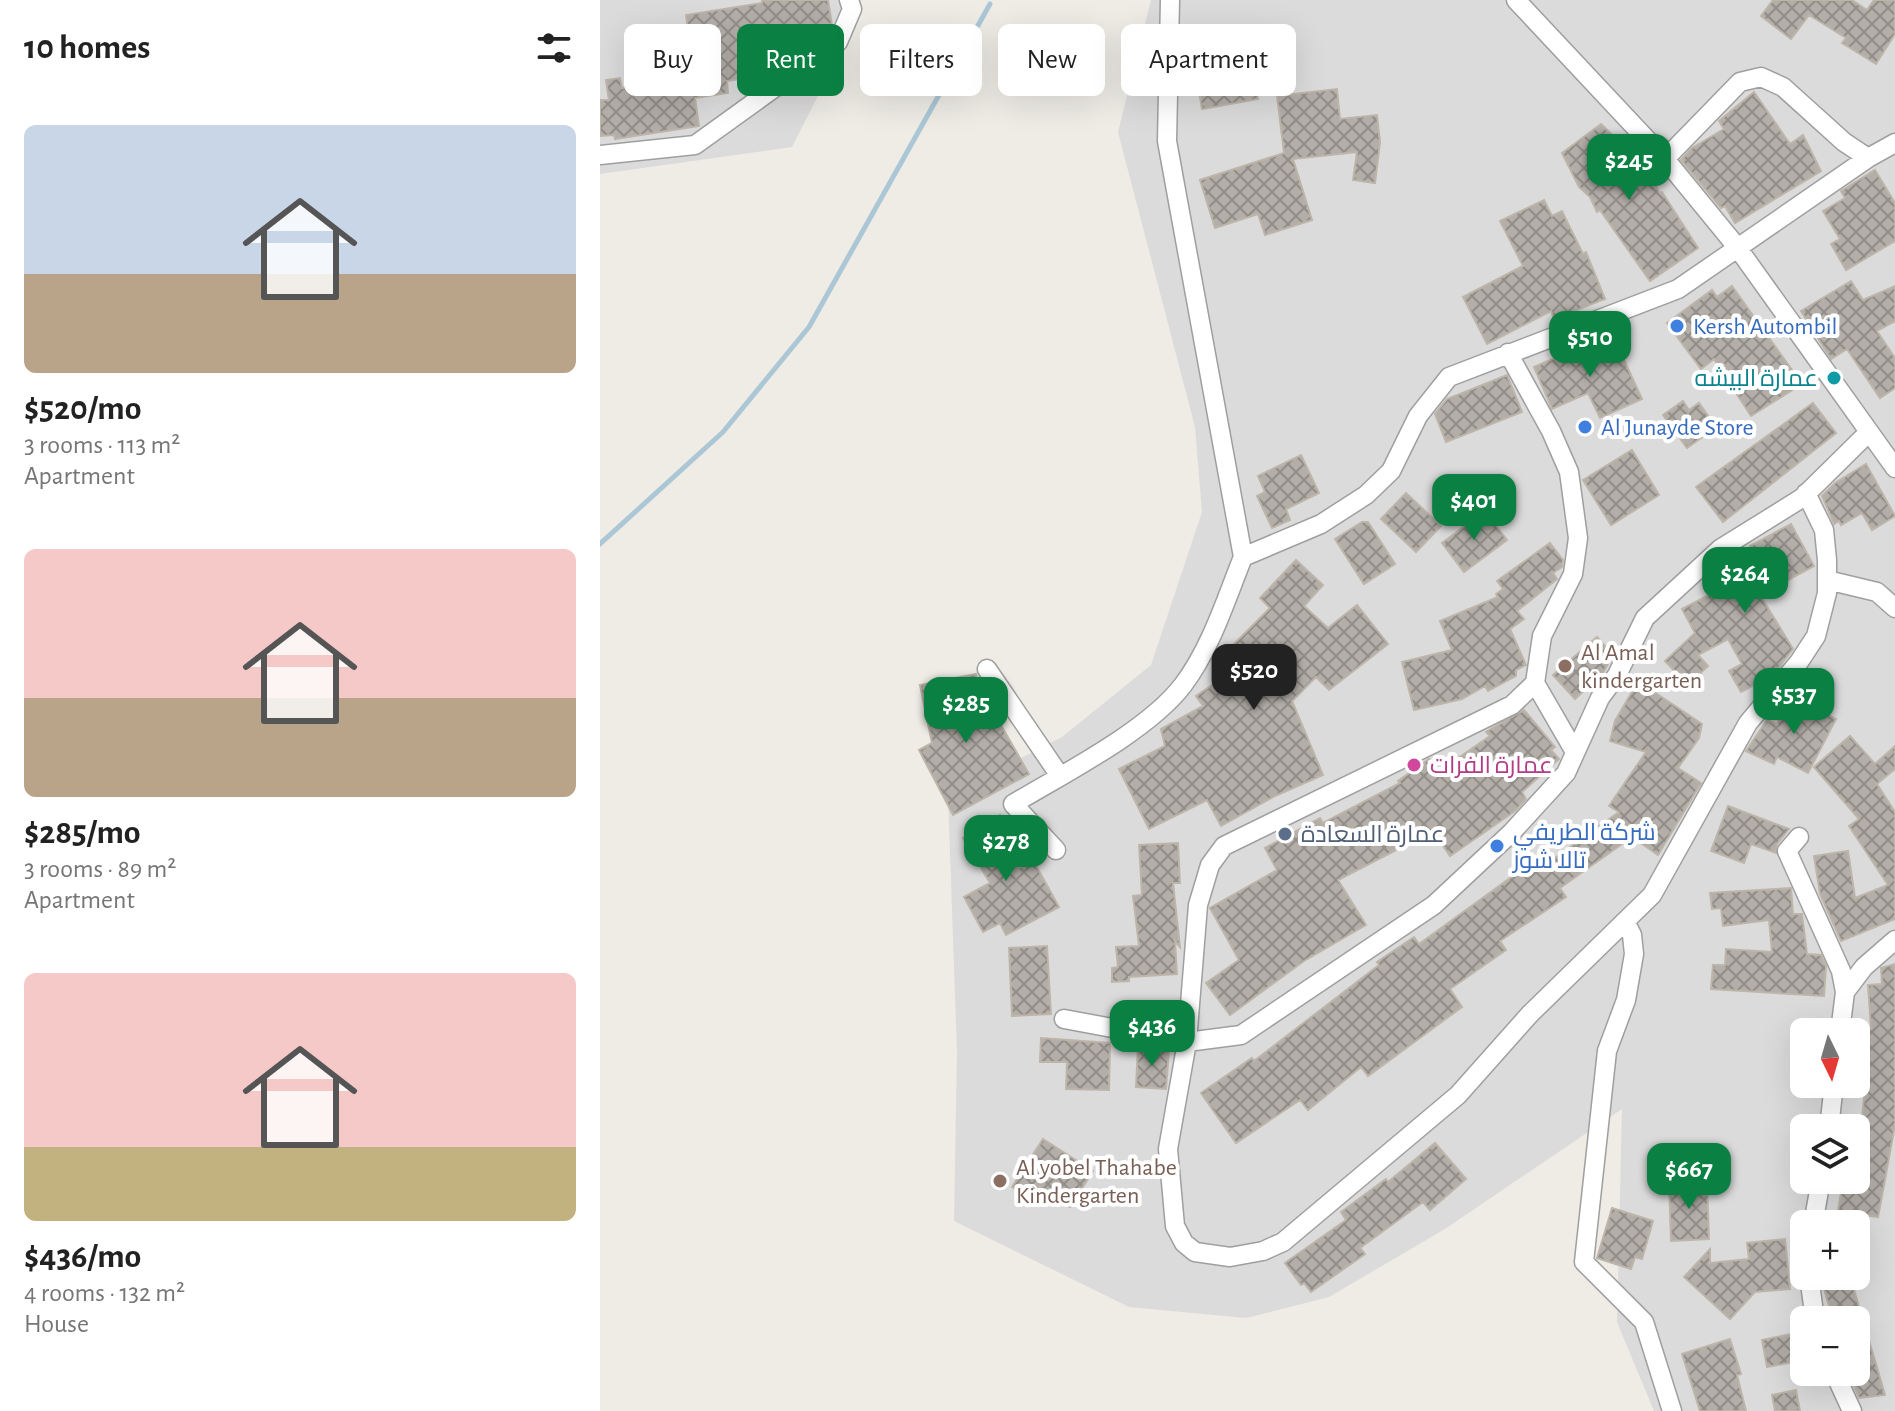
<!DOCTYPE html>
<html lang="en">
<head>
<meta charset="utf-8">
<style>
	body { margin:0; font-family:"Alegreya Sans",Cairo,sans-serif; background:#f6f6f6; color:#222; height:100vh; display:flex; flex-direction:column; font-size:30px; white-space:nowrap }
	* { box-sizing:border-box; margin:0 }
	p { font-size:26px; color:#767676 }
	.icon { flex:none; width:44px; height:44px; fill:none; stroke:currentColor; stroke-width:2; stroke-linecap:round; stroke-linejoin:round }
	.map { position:relative; flex:1; overflow:hidden }
	.panel { display:flex; flex-direction:column; background:#fff; width:600px }
	.panel>* { flex:none }
	.banner { position:absolute; left:24px; top:24px; width:760px; height:72px; display:flex; gap:16px }
	.needle { width:52px; rotate:175deg }
	.controls { position:absolute; left:1190px; top:1018px; display:grid; gap:16px }
	.controls a { display:grid; place-items:center; width:80px; height:80px; border-radius:12px; background:#fff; box-shadow:0 8px 32px #0002; font-size:40px }
	.price { position:absolute; translate:-50% -68px; padding:0 18px; border-radius:16px; background:#0b8043; color:#fff; font-size:26px; line-height:52px; filter:drop-shadow(0 2px 4px #0008) }
	.price::after { content:''; position:absolute; left:50%; top:48px; width:24px; height:18px; margin-left:-12px; background:inherit; clip-path:polygon(0 0,100% 0,50% 100%) }
	.price.on { background:#222; color:#fff }
	ul { padding:0; list-style:none }
	li { display:grid; align-content:center; gap:16px; height:424px; padding:0 24px }
	li span { display:grid; place-items:center; height:248px; border-radius:12px; color:#555 }
	li>.icon { margin-inline-start:auto }
	span .icon { width:144px; height:144px; fill:#fffc; stroke-width:1 }
	li b { font-size:34px }
	h2 { display:flex; justify-content:space-between; align-items:center; height:96px; padding:0 24px; font-size:34px }
	.chip { padding:0 28px; border-radius:12px; background:#fff; box-shadow:0 8px 32px #0002; font-size:28px; line-height:72px }
	.chip.on { background:#0b8043; color:#fff }
	main { display:flex; flex:1; min-height:0 }
	.map>svg:first-child { display:block }
	.residential { fill:#dcdbdb; fill-rule:evenodd }
	.lines { fill:none; stroke-linecap:round; stroke-linejoin:round }
	.stream { stroke:#abc7d6; stroke-width:5 }
	.building { fill:url(#building-cross-hatch); stroke:#bdb5aa; stroke-width:2 }
	.minor-casing { stroke:#9f9f9f; stroke-width:21 }
	.minor { stroke:#fff; stroke-width:18 }
	.shop-dot { fill:#3f7fe0; stroke:#fff; stroke-width:3 }
	.culture-dot { fill:#0f9aa8; stroke:#fff; stroke-width:3 }
	.education-dot { fill:#8d6e63; stroke:#fff; stroke-width:3 }
	.hotel-dot { fill:#d1479c; stroke:#fff; stroke-width:3 }
	.service-dot { fill:#5c6f8a; stroke:#fff; stroke-width:3 }
	.labels { text-anchor:middle; stroke-width:8; stroke-linejoin:round; paint-order:stroke }
	.shop-label { font-size:24px; fill:#366cbe; stroke:#fff; text-anchor:start }
	.culture-label { font-size:24px; fill:#0d838f; stroke:#fff; text-anchor:end }
	.education-label { font-size:24px; fill:#785e54; stroke:#fff; text-anchor:start }
	.hotel-label { font-size:24px; fill:#b23c85; stroke:#fff; text-anchor:start }
	.service-label { font-size:24px; fill:#4e5e75; stroke:#fff; text-anchor:start }
</style>
</head>
<body>
<main>
<section class="panel">
<h2>10 homes<svg class="icon" aria-label="filters" viewBox="0 0 24 24"><path d="M4 7h16M4 17h16"/><circle cx="9" cy="7" r="2"/><circle cx="15" cy="17" r="2"/></svg></h2>
<ul>
<li><span style="background:linear-gradient(#c9d6e8 60%,#b9a48a 0)"><svg class="icon" aria-label="home" viewBox="0 0 24 24"><path d="M3 11l9-7 9 7M6 9v11h12V9"/></svg></span><div><b>$520/mo</b><p>3 rooms · 113 m²</p><p>Apartment</p></div></li>
<li><span style="background:linear-gradient(#f6c9c9 60%,#b9a48a 0)"><svg class="icon" aria-label="home" viewBox="0 0 24 24"><path d="M3 11l9-7 9 7M6 9v11h12V9"/></svg></span><div><b>$285/mo</b><p>3 rooms · 89 m²</p><p>Apartment</p></div></li>
<li><span style="background:linear-gradient(#f6c9c9 70%,#c2b280 0)"><svg class="icon" aria-label="home" viewBox="0 0 24 24"><path d="M3 11l9-7 9 7M6 9v11h12V9"/></svg></span><div><b>$436/mo</b><p>4 rooms · 132 m²</p><p>House</p></div></li>
</ul>
</section>
<div class="map">
<svg width="1295" height="1411" viewBox="0 0 1295 1411">
	<defs>
		<pattern id="building-cross-hatch" width="8" height="8" patternUnits="userSpaceOnUse" patternTransform="scale(2)"><rect width="8" height="8" fill="#b3aea8"/><path d="M0 0l8 8M0 8l8-8" fill="none" stroke="#918d88"/></pattern>
	</defs>
	<rect width="100%" height="100%" fill="#eeece5"/>
	<path class="residential" d="M0 0H259L253 27 192 147 0 174Z
		M551 0H1295V1411H1054L1017 1322 1022 1109 845 1229 729 1297 646 1318 529 1307 354 1221 357 1051 348 795 462 737 551 665 602 512 595 427 518 132ZM1204 1032H1256V1084H1204ZM1204 1128H1256V1180H1204ZM1204 1224H1256V1276H1204ZM1204 1320H1256V1372H1204Z"/>
	<g class="lines">
		<path class="stream" d="M0 544 123 432 209 327 390 4"/>
	</g>
	<path class="building" d="M162 0H228L232 25 228 34 153 47 158 76 127 81 128 93 95 98 99 126 15 139 14 135 0 136V100H9L6 80 20 78 22 88 75 79 74 68 93 65 86 15 162 3Z
		M1173 0H1252L1267 10 1274 0H1295V34L1276 64 1242 43 1246 38 1209 15 1191 39 1161 16Z
		M653 65 658 99 602 109 596 74Z
		M737 89 740 119 777 115 780 142 775 183 753 180 757 152 693 159 712 220 665 235 658 214 615 228 600 180 684 153 677 96Z
		M1154 92 1190 144 1203 135 1221 171 1135 223 1125 206 1121 208 1081 160 1092 148 1124 129 1119 121Z
		M1001 124 1033 155 1047 178 1050 177 1060 193 1062 192 1098 248 1050 281 1000 210 997 212 990 197 979 187 962 153Z
		M1275 170 1295 203V241L1246 270 1231 244 1240 239 1223 211 1245 198 1241 191Z
		M944 200 952 216 962 211 983 254 986 252 1005 299 954 319 951 311 887 344 863 297 923 266 900 221Z
		M1251 281 1263 300 1295 286V321L1277 331 1295 358V388L1280 398 1247 349 1231 359 1201 311Z
		M1132 286 1202 384 1151 416 1123 373 1127 370 1123 363 1118 365 1114 359 1101 369 1067 323 1112 290 1117 297Z
		M1014 338 1042 399 1000 418 988 393 952 409 934 367 973 350 976 355Z
		M907 375 922 412 846 442 835 414 847 399Z
		M1083 401 1089 410 1099 403 1116 427 1087 448 1063 415Z
		M1213 403 1236 433 1123 522 1096 487Z
		M1032 450 1059 495 1011 525 983 480Z
		M701 455 719 493 686 509 690 520 672 528 657 496 665 492 658 476Z
		M1266 464 1295 516 1272 530 1262 513 1241 525 1239 521 1234 524 1222 496 1235 483Z
		M806 493 841 526 816 552 781 519Z
		M885 511 907 540 864 572 842 543Z
		M762 522H768L795 564 764 584 735 539Z
		M1191 524 1214 566 1160 595 1193 649 1172 676 1141 692 1129 671 1142 664 1128 639 1098 655 1108 666 1088 685 1065 661 1095 633 1082 609 1149 574 1142 560 1154 554 1150 546Z
		M950 543 963 560 962 567 953 573 957 579 917 611 924 619 910 629 926 665 916 670V676L888 691 885 686 862 699 814 710 802 662 852 650 840 621 898 597 896 594 903 589 897 581Z
		M696 560 723 585 704 606 728 628 757 605 788 644 729 690 716 677 692 701 723 775 675 796 621 826 607 800 549 829 519 769 565 746 561 729 603 706 596 696 647 661 632 646 670 608 660 598Z
		M997 637 1013 655 1003 673 975 699 953 675Z
		M376 674 388 726 398 720 429 774 353 815 319 750 332 743 320 685Z
		M1036 685 1048 688 1102 724 1099 738 1078 768 1101 783 1058 855 1032 837 960 888 966 897 900 941 906 950 850 989 862 1007 768 1076 761 1067 708 1110 700 1100 636 1143 601 1093 652 1058 654 1061 779 965 777 962 814 937 819 944 939 857 945 865 1019 812 1009 806 1046 752 1010 741 1015 721Z
		M1191 696 1236 719 1208 773 1177 757 1174 764 1146 751 1167 720 1177 725Z
		M924 710 955 747 951 750 959 759 922 792 926 799 915 811 850 856 833 831 738 880 766 925 704 961 630 1015 606 983 639 960 610 908 677 870 665 848 720 818 723 823 800 783 798 781 829 759 838 772 890 736 886 732 889 730Z
		M1250 736 1275 764 1295 746V769L1277 784 1295 812V919L1241 941 1220 894 1214 856 1248 851 1255 898 1288 885 1249 826 1259 819 1214 767Z
		M1128 806 1189 829 1177 844 1176 853 1151 844 1144 863 1111 851Z
		M400 815 413 837 403 843 419 868 433 860 459 907 406 935 400 923 383 932 364 897 390 883 363 838Z
		M578 843 580 883H573L580 947 575 941 577 974 529 977V981L512 982V968L518 967 516 947 539 946 533 896 542 895 539 845Z
		M1191 888 1193 914H1202L1207 954 1221 955 1226 966 1224 996 1111 989 1113 965H1125L1126 949 1172 952 1169 920 1123 926 1121 908 1112 909 1110 893Z
		M447 946 451 1014 412 1016 409 948Z
		M1295 964V1125L1278 1217 1238 1211 1243 1180H1256L1266 1077H1260L1259 1030 1271 1029 1268 985 1282 984 1281 968Z
		M441 1038 510 1043 509 1090 466 1089 467 1062H440Z
		M538 1045 569 1051 566 1089 536 1087Z
		M443 1139 493 1171 470 1207 439 1187 431 1200 412 1187Z
		M835 1143 866 1179 830 1210 823 1202 760 1248 765 1254 711 1292 704 1283 701 1285 685 1263 746 1220 741 1212 786 1179 788 1182Z
		M1107 1182 1109 1239 1071 1241 1069 1183Z
		M1012 1208 1053 1221 1042 1259 1035 1257 1031 1269 997 1258Z
		M1185 1239 1190 1289 1155 1292 1130 1319 1084 1277 1110 1249V1263L1149 1259 1147 1243Z
		M1227 1276H1250L1285 1395 1259 1398 1248 1372H1256V1320H1233L1224 1289Z
		M1201 1332 1204 1360 1167 1367 1162 1340Z
		M1130 1339 1141 1374 1137 1375 1146 1411H1100L1082 1354Z
		M1196 1390 1200 1411H1175L1172 1395Z"/>
	<g class="lines">
		<defs>
			<path id="minor" d="M570 0 567 141 643 557
				M916 0 1065 159 1140 82 1161 77 1183 87 1244 142 1268 158
				M0 155 95 145 238 42 252 9 249 0
				M1065 159 1137 247 1295 468
				M908 353 951 431 969 472 978 538 973 574 942 636 935 683 912 705 624 846 610 865 598 905 587 1042 568 1149 575 1226 584 1243 595 1252 630 1257 663 1251 683 1242 858 1095 930 1014 1052 895 1148 723 1199 662 1216 636 1227 593V560L1224 530 1206 493
				M1227 580 1277 592 1295 608
				M387 669 460 776
				M935 683 975 752
				M1199 837 1187 851 1241 971 1245 992
				M456 850 413 804C463 774 548 731 583 685 611 648 626 599 643 557L721 524 766 495 791 471 818 416 849 377 1078 289 1268 158 1295 143
				M1026 923 1032 935 1034 954 1026 1000 1007 1051 984 1262 1044 1322 1072 1411
				M464 1019 587 1042 641 1035 834 905 911 833 966 773 1000 698 1017 675 1045 618 1120 549 1202 498 1269 432
				M1240 1032 1245 992 1264 967 1295 940
				M1229 1128 1234 1084
				M1213 1224 1221 1180
				M1209 1276 1215 1320
				M1234 1372 1252 1411"/>
		</defs>
		<use href="#minor" class="minor-casing"/>
		<use href="#minor" class="minor"/>
	</g>
	<g class="shop-dot">
		<circle cx="1077" cy="326" r="8"/>
		<circle cx="985" cy="427" r="8"/>
		<circle cx="897" cy="846" r="8"/>
	</g>
	<circle class="culture-dot" cx="1234" cy="378" r="8"/>
	<g class="education-dot">
		<circle cx="965" cy="666" r="8"/>
		<circle cx="400" cy="1181" r="8"/>
	</g>
	<circle class="hotel-dot" cx="814" cy="765" r="8"/>
	<circle class="service-dot" cx="685" cy="834" r="8"/>
	<g class="labels">
		<g class="shop-label">
			<text x="1093" y="334">Kersh Autombil</text>
			<text x="1001" y="435">Al Junayde Store</text>
			<text x="913" y="840">شركة الطريفي<tspan x="913" dy="28">تالا شوز</tspan></text>
		</g>
		<g class="culture-label">
			<text x="1218" y="386">عمارة البيشه</text>
		</g>
		<g class="education-label">
			<text x="981" y="660">Al Amal<tspan x="981" dy="28">kindergarten</tspan></text>
			<text x="416" y="1175">Al yobel Thahabe<tspan x="416" dy="28">Kindergarten</tspan></text>
		</g>
		<g class="hotel-label">
			<text x="830" y="773">عمارة الفرات</text>
		</g>
		<g class="service-label">
			<text x="701" y="842">عمارة السعادة</text>
		</g>
	</g>
</svg>
<div class="controls">
<a><svg class="needle" viewBox="-14 -14 28 28"><path d="M0-13l5 13h-10z" fill="#e53935"/><path d="M0 13l5-13h-10z" fill="#767676"/></svg></a>
<a><svg class="icon" aria-label="layers" viewBox="0 0 24 24"><path d="M12 4l9 5-9 5-9-5zM3 14l9 5 9-5"/></svg></a>
<a>+</a>
<a>−</a>
</div>
<b class="price" style="left:1029px;top:202px">$245</b>
<b class="price" style="left:990px;top:379px">$510</b>
<b class="price" style="left:874px;top:542px">$401</b>
<b class="price" style="left:1145px;top:615px">$264</b>
<b class="price on" style="left:654px;top:712px">$520</b>
<b class="price" style="left:1194px;top:736px">$537</b>
<b class="price" style="left:366px;top:745px">$285</b>
<b class="price" style="left:406px;top:883px">$278</b>
<b class="price" style="left:552px;top:1068px">$436</b>
<b class="price" style="left:1089px;top:1211px">$667</b>
<div class="banner">
<a class="chip">Buy</a>
<a class="chip on">Rent</a>
<a class="chip">Filters</a>
<a class="chip">New</a>
<a class="chip">Apartment</a>
</div>
</div>
</main>
</body>
</html>
